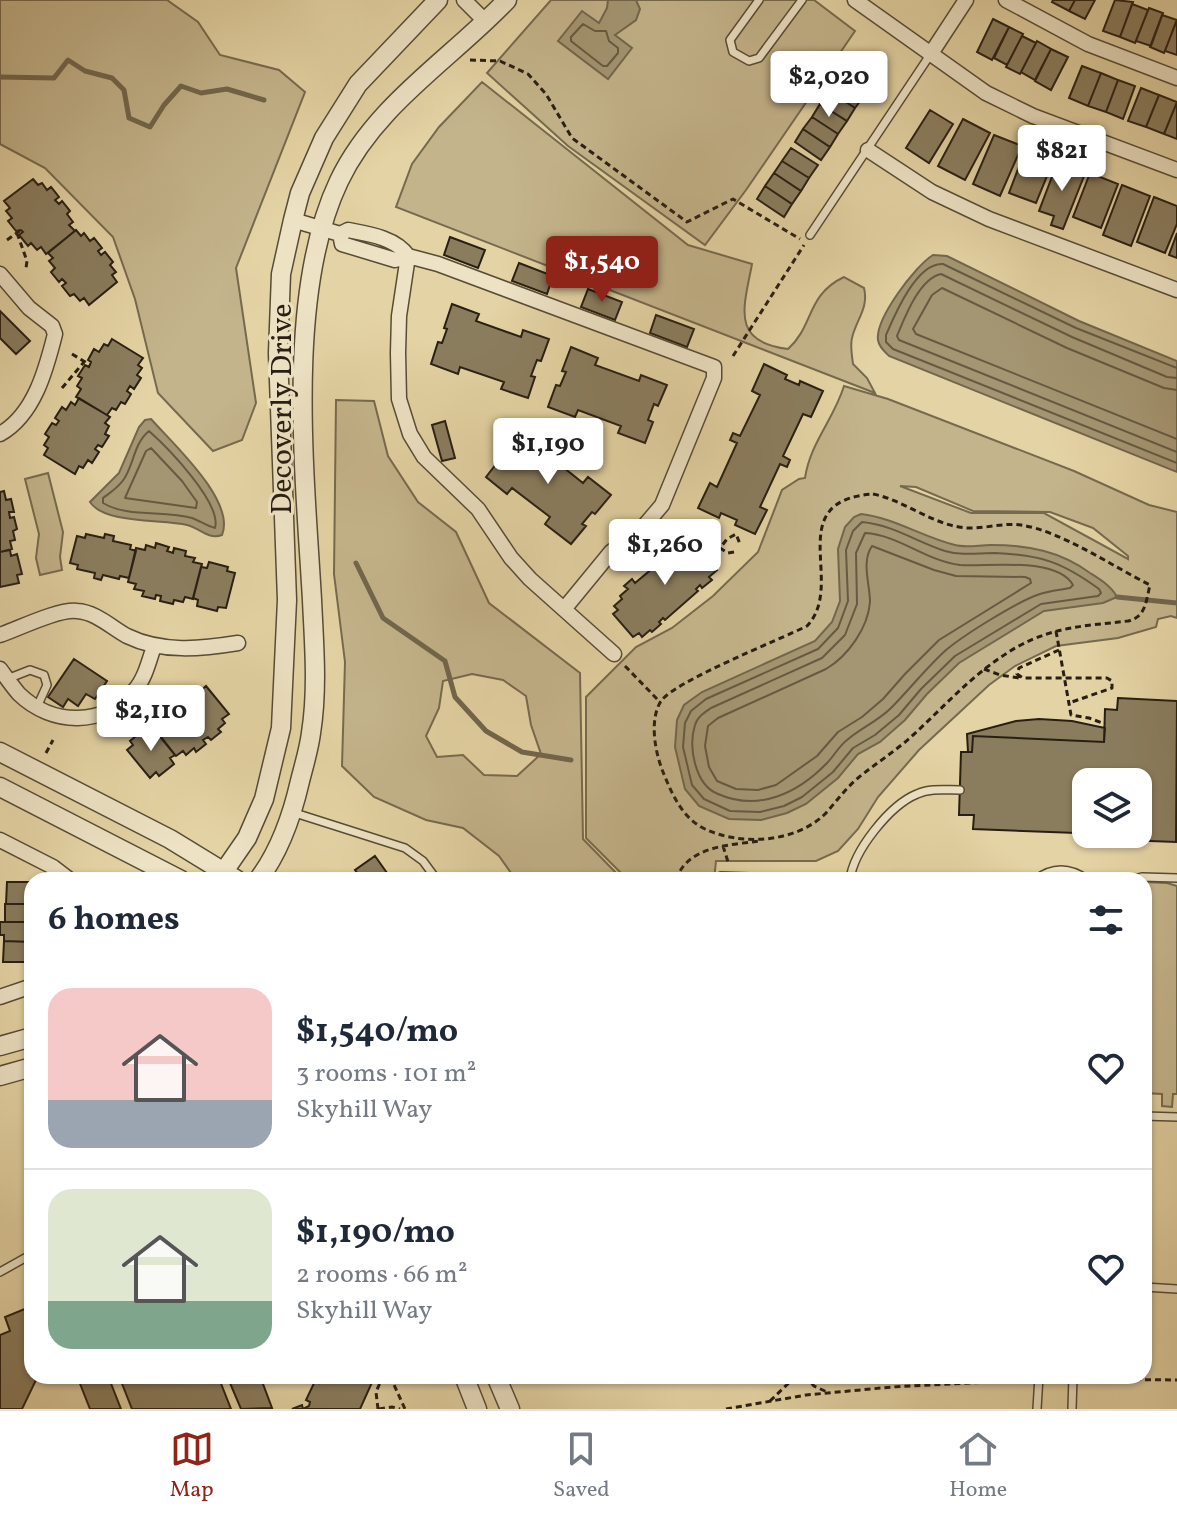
<!DOCTYPE html>
<html lang="en">
<head>
<meta charset="utf-8">
<style>
	body { margin:0; font-family:Vollkorn,serif; background:#f6f6f7; color:#1f2937; height:100vh; display:flex; flex-direction:column; font-size:30px; white-space:nowrap }
	* { box-sizing:border-box; margin:0 }
	p { font-size:26px; color:#747a83 }
	.icon { flex:none; width:44px; height:44px; fill:none; stroke:currentColor; stroke-width:2; stroke-linecap:round; stroke-linejoin:round }
	.map { position:relative; flex:1; overflow:hidden }
	.details { position:absolute; left:24px; top:872px; width:1128px; height:512px; display:flex; flex-direction:column; background:#fff; border-radius:24px; box-shadow:0 2px 6px #0004 }
	.details>* { flex:none }
	.controls { position:absolute; left:1072px; top:768px; display:grid; gap:16px }
	.controls a { display:grid; place-items:center; width:80px; height:80px; border-radius:16px; background:#fff; box-shadow:0 2px 6px #0004; font-size:40px }
	.price { position:absolute; translate:-50% -68px; padding:0 18px; border-radius:8px; background:#fff; color:#222; font-size:26px; line-height:52px; filter:drop-shadow(0 2px 4px #0008) }
	.price::after { content:''; position:absolute; left:50%; top:48px; width:24px; height:18px; margin-left:-12px; background:inherit; clip-path:polygon(0 0,100% 0,50% 100%) }
	.price.selected { background:#8f2418; color:#fff }
	ul { padding:0; list-style:none }
	li { display:flex; align-items:center; gap:24px; height:200px; padding:0 24px }
	li+li { border-top:2px solid #e0e1e3 }
	li span { display:grid; place-items:center; flex:none; width:224px; height:160px; border-radius:24px; color:#555 }
	li>.icon { margin-inline-start:auto }
	span .icon { width:96px; height:96px; fill:#fffc; stroke-width:1 }
	li b { font-size:34px }
	h2 { display:flex; justify-content:space-between; align-items:center; height:96px; padding:0 24px; font-size:34px }
	.menu { display:flex; justify-content:space-around; align-items:center; height:112px; border-top:2px solid #e0e1e3; background:#fff; font-size:22px; color:#747a83 }
	.menu a { display:grid; justify-items:center; gap:4px }
	.menu .selected { color:#8f2418 }
	.map>svg:first-child { display:block }
	.green { fill:#c4b48b; stroke:#766a4e; stroke-width:2; fill-rule:evenodd }
	.water { fill:#a49672; stroke:#72664c; stroke-width:2 }
	.lines { fill:none; stroke-linecap:round; stroke-linejoin:round }
	.shore { stroke:#665a42; stroke-width:2 }
	.stream { stroke:#72664c; stroke-width:5 }
	.building { fill:#8a7d5e; stroke:#281f12; stroke-width:2 }
	.service-casing { stroke:#574c36; stroke-width:10 }
	.minor-casing { stroke:#574c36; stroke-width:17 }
	.tertiary-casing { stroke:#574c36; stroke-width:21 }
	.path { stroke:#281f12; stroke-width:3; stroke-dasharray:6 4; stroke-linecap:butt }
	.service { stroke:#ede2c4; stroke-width:7 }
	.minor { stroke:#ede2c4; stroke-width:14 }
	.tertiary { stroke:#ede2c4; stroke-width:18 }
	.labels { text-anchor:middle; stroke-width:6; stroke-linejoin:round; paint-order:stroke }
	.street-label { font-size:30px; fill:#281f12; stroke:#ede2c4 }
</style>
</head>
<body>
<div class="map">
<svg width="1177" height="1409" viewBox="0 0 1177 1409">
	<rect width="100%" height="100%" fill="#e4d3a4"/>
	<filter id="stains"><feTurbulence type="fractalNoise" baseFrequency=".0025" numOctaves="4"/><feColorMatrix values="0 0 0 0 .2 0 0 0 0 .09 0 0 0 0 .02 0 0 0 .5 -.17"/></filter>
	<radialGradient id="worn" r=".72"><stop offset=".6" stop-color="#630" stop-opacity="0"/><stop offset="1" stop-color="#630" stop-opacity=".3"/></radialGradient>
	<path class="green" d="M0 0H167L198 22 220 55 279 70 305 92 236 268 256 403 242 440 213 451 158 393 135 299 113 237 45 168 0 144Z
		M551 0H814L855 31 746 190 705 245 568 146 487 73Z
		M482 82 688 245 752 264C744 307 730 342 788 349 814 326 806 295 844 277L864 288C869 308 856 320 852 338 850 345 852 356 853 364L867 378 875 393 396 207 412 164 439 127Z
		M844 386 888 399 1074 471 1149 505 1177 512V618L1171 616 1158 619 1156 627 1118 638 1056 646 1015 666 989 685 919 750 878 797 858 829 838 851 816 861H716L714 880H628L586 838V697L636 647 672 628 713 596 758 552 782 490 799 479 805 478C810 443 834 419 844 386ZM900 486 916 487 973 511 1050 512 1093 528 1128 556V559L1044 513H971Z
		M336 400 374 401 388 456 418 502 456 532 489 603 580 673 583 839 623 880H516L499 856 463 828 426 820 374 797 342 766 345 662 334 574ZM472 674 503 680 526 696 531 725 541 754 517 776 484 775 463 755 437 757 426 736 439 708 443 681Z
		M48 473 63 532 60 557 62 570 40 575 36 558 39 534 25 479Z
		M1144 882 1167 883 1177 886V1094H1173L1172 1107 1162 1106V1094L1144 1093Z"/>
	<path class="water" d="M608 0H636L640 9 636 20 615 35 632 48 608 79 558 41 582 11 599 23 607 8Z
		M933 255 947 256 1079 321 1177 361V472L889 356C884 351 879 347 878 340 875 319 915 266 933 255Z
		M151 419C173 444 236 501 222 535 208 540 200 528 187 525 162 519 104 524 90 502L119 473 139 427 145 420Z
		M861 514C895 518 922 537 955 545 966 548 979 545 991 545 1028 545 1060 551 1090 573 1101 580 1111 586 1117 597L1103 603 1044 611 959 663 927 694 905 720 880 742 858 754 838 778 806 804 787 813 761 820 729 819 699 806 685 789 675 747 677 720 684 705 702 692 815 641 832 622 840 601 838 549 845 527 854 517Z"/>
	<g class="lines">
		<path class="shore" d="M583 24 595 31H606L609 41 618 48V53L607 66H603L571 41V37Z
			M1177 368 1076 328 943 264C917 262 895 314 886 335V342L893 349 1177 463
			M1177 378 1167 377 1072 337 941 274C919 279 905 317 897 336L899 340 1177 452
			M1177 390 1164 388 1067 348 942 288 932 295 913 329 916 334 1177 439
			M149 431C167 447 222 503 215 528 207 526 200 521 192 518 164 510 128 518 103 503V498C111 492 118 488 124 479 134 464 134 443 149 431Z
			M151 448 182 481 197 502 196 508 125 498 146 451Z
			M862 522C893 525 917 542 945 551 962 556 978 553 995 553 1041 555 1062 562 1099 589L1101 593 1098 596 1041 604 955 656 921 689 899 715 875 735 853 748 833 772 802 797 784 806 760 812 730 811 704 799 692 785 683 747 685 723 691 711 706 699 818 649 838 628 848 601 846 550 853 531Z
			M865 533C899 535 926 561 960 565 987 567 1056 556 1073 585L1070 588C1060 590 1049 591 1040 594 1018 601 964 635 946 650 926 668 910 689 891 708 878 721 861 728 847 740 839 746 834 756 827 763 798 793 759 812 718 794 695 785 688 747 695 725 697 717 705 712 711 708L822 658 845 635 857 604 856 553Z
			M872 546 934 570 956 576 1025 577 1030 579 1031 583 939 640 905 674 883 699 862 717 838 732 817 756 776 785 758 790 736 789 717 781 709 767 705 746 708 726 718 718 826 669C848 656 868 628 870 602 870 584 861 562 872 546Z"/>
		<path class="stream" d="M0 77 54 78 68 60 85 71 112 78 124 90 129 118 150 127 164 105 181 86 201 93 227 89 264 100
			M356 563 383 618 445 661 455 697 486 731 522 752 571 760
			M1117 597 1177 603"/>
	</g>
	<path class="building" d="M1053 0H1075L1069 11 1052 2Z
		M1075 0H1095L1085 19 1069 11Z
		M1115 0 1133 2 1120 37 1103 31Z
		M1132 4 1148 10 1135 43 1120 37Z
		M1149 8 1163 13 1151 46 1136 41Z
		M1162 15 1177 20 1164 53 1150 47Z
		M993 19 1009 27 992 60 977 52Z
		M1177 19V55L1165 51Z
		M1009 27 1023 34 1007 65 994 58Z
		M1022 36 1036 43 1020 74 1006 67Z
		M1037 41 1051 49 1035 80 1021 72Z
		M1051 49 1068 57 1051 90 1035 81Z
		M854 53 881 70 872 83 846 66Z
		M846 66 872 83 864 96 837 78Z
		M1082 66 1101 73 1088 106 1069 98Z
		M1101 73 1118 80 1106 112 1088 106Z
		M837 78 864 96 855 108 829 91Z
		M1118 80 1135 86 1123 119 1106 112Z
		M1141 88 1159 95 1146 127 1128 121Z
		M829 91 855 108 847 121 820 104Z
		M1159 95 1177 102 1164 134 1146 127Z
		M1177 102V139L1164 134Z
		M820 104 847 121 838 134 812 117Z
		M930 110 953 124 929 163 906 148Z
		M812 117 838 134 830 147 803 129Z
		M963 119 990 133 965 180 938 166Z
		M803 129 830 147 821 160 795 142Z
		M994 135 1022 146 1000 196 973 184Z
		M791 148 818 165 809 178 782 161Z
		M1026 148 1054 159 1036 203 1009 193Z
		M782 161 809 178 801 191 774 173Z
		M1058 161 1086 171 1063 229 1051 225 1054 216 1039 211Z
		M774 173 801 191 792 204 765 186Z
		M1090 173 1118 184 1101 228 1073 217Z
		M33 179 38 185 42 183 47 190 51 187 59 197 55 200 59 204 62 201 70 211 67 214 73 222 69 225 75 231 46 254 41 247 37 250 31 243 28 246 19 235 23 232 21 230 16 231 8 221 12 218 6 211 10 208 4 201Z
		M1122 185 1150 196 1131 246 1103 235Z
		M765 186 792 204 784 217 757 199Z
		M1154 197 1177 206V224L1165 253 1137 242Z
		M76 230 81 236 84 233 90 241 94 238 102 248 98 251 101 255 105 252 113 262 110 265 116 272 112 275 117 282 89 305 84 298 80 301 74 294 70 296 62 286 66 283 62 279 59 282 51 272 55 268 49 261 53 258 48 253Z
		M1177 233V258L1169 255Z
		M450 237 485 250 478 268 444 255Z
		M519 263 553 276 547 294 512 281Z
		M588 289 622 302 615 320 581 307Z
		M452 304 479 314 476 321 521 337 523 330 549 339 541 361 537 360 531 376 535 377 528 398 501 389 504 382 460 367 458 374 431 364 438 342 442 343 447 329 444 328Z
		M0 311 30 341 16 354 0 338Z
		M656 315 694 329 687 347 650 333Z
		M112 339 143 358 138 365 142 368 137 375 141 378 134 389 130 386 127 391 131 394 125 404 121 402 116 410 112 408 107 415 76 397 81 389 77 386 82 378 78 376 85 365 89 367 91 362 88 360 94 349 99 352 104 344 108 346Z
		M571 347 598 358 595 365 639 381 641 375 667 385 658 406 654 404 648 420 653 422 645 443 618 433 621 426 578 410 575 417 548 407 556 385 560 386 566 372 562 371Z
		M764 364 787 375 785 379 799 385 800 381 823 391 811 417 803 414 783 456 790 460 787 467 780 464 760 507 767 510 755 534 735 525 737 520 721 513 719 518 698 508 710 483 717 487 737 443 730 440 733 433 740 436 760 395 752 391Z
		M79 398 110 417 105 423 109 426 105 434 109 436 102 447 98 445 95 449 99 452 92 463 88 460 83 468 79 466 75 474 44 455 48 448 44 445 49 437 45 434 52 423 56 425 59 421 55 418 62 407 66 410 71 402 75 405Z
		M445 421 455 458 442 461 432 425Z
		M525 427 548 445 543 451 583 483 588 477 611 495 595 514 592 512 582 524 586 526 571 544 545 524 550 517 512 488 507 494 486 477 500 459 503 461 513 449 510 447Z
		M4 491 6 500 11 499 14 512H9L10 518 14 517 17 529 13 531 15 540 10 541 12 549 0 552V492Z
		M86 534 104 538 105 534 114 536 113 541 131 545 130 549 136 551 129 578 120 576 119 579 103 575 101 580 94 578 95 573 77 569 78 565 70 563 77 536 85 538Z
		M698 538 719 562 714 566 717 570 709 577 712 580 702 588 700 585 696 589 698 591 665 620 663 618 659 622 661 624 652 632 650 630 642 637 639 633 633 637 613 614 618 610 614 606 622 599 620 596 628 589 624 586 632 579 635 583 666 557 662 552 669 546 672 550 680 542 683 545 690 539 694 542Z
		M156 543 169 547 167 551 173 553 174 548 186 551 185 556 195 558 193 562 202 564 193 599 185 597 183 602 174 600 173 604 160 601 161 596 156 595 155 599 142 596 144 591 134 589 136 584 128 582 136 548 145 550 146 545 155 548Z
		M10 550 11 556 17 554 22 574 17 575 19 583 0 587V552Z
		M209 562 228 567 227 571 235 573 226 608 218 607 217 611 197 606 198 600 193 598 201 567 207 568Z
		M74 659 107 681 95 699 86 694 78 706 68 699 63 707 48 697Z
		M206 686 229 714 222 719 225 723 218 729 221 732 211 740 208 737 203 740 206 744 196 752 194 748 186 755 183 751 176 756 154 728 160 723 157 719 164 713 162 710 172 701 175 705 179 701 176 698 186 690 189 694 197 688 200 691Z
		M1118 698 1177 701 1176 842 1097 839 1098 834H1138V782H1086V827L1076 826V833L973 829 974 815H959L961 752H972L973 736 1104 742 1105 709 1117 710Z
		M1039 719 1072 721 1105 728 1104 742 973 736 972 752H968L967 734 1016 721Z
		M146 728 150 733 154 729 175 755 170 758 174 764 159 776 156 772 150 778 127 750 133 745 130 741Z
		M375 856 392 880H349L358 874 355 870Z
		M7 882H32V904H6Z
		M5 904H32V922H5Z
		M0 922H32V942L4 941V935H0Z
		M4 941 32 942V962H3Z
		M32 1306V1362L29 1363 32 1376 36 1380 22 1409H0V1335L10 1331 5 1317Z
		M77 1376H108L121 1409H90Z
		M119 1376H218L231 1409H132Z
		M227 1376H260L272 1408 241 1409Z
		M320 1376H373L374 1378 360 1409H292L302 1405 303 1409 309 1406 310 1402 306 1400 315 1381 319 1383Z"/>
	<g class="lines">
		<defs>
			<path id="service" d="M759 0 730 40 733 52 749 61 759 58 802 0
				M810 235 930 55
				M7 679 30 670 44 675 47 685 37 707
				M295 813 405 848 423 861 437 880
				M721 876 831 880
				M850 880C853 851 890 805 917 794 930 788 945 790 960 790
				M1035 880C1053 866 1070 867 1088 880
				M1130 880 1142 877 1177 878
				M1144 1116 1177 1117
				M0 1272 32 1254
				M1144 1287 1177 1289
				M1037 1409 1039 1376
				M1072 1409 1073 1376"/>
			<path id="minor" d="M464 0 485 21
				M855 0 986 93 1033 116 1177 170
				M1006 0 1088 44 1177 78
				M930 55 966 0
				M868 150 932 192 989 219 1177 290
				M293 220 340 234 348 230C369 234 396 238 408 256L399 316 398 353 399 399 410 434 424 457 478 509 511 558 530 579 614 654
				M340 234 342 244 395 260 408 256 438 264 714 367V378L662 505 645 525 611 552 565 608
				M0 274 29 308 52 326 55 334C46 370 34 415 0 434
				M0 635C20 628 58 609 77 611 96 612 112 628 127 636 162 653 201 649 238 643
				M0 669C6 677 12 686 19 694 52 726 104 727 134 691 145 679 149 661 154 646
				M0 840 53 867 70 880
				M0 997 32 986"/>
			<path id="tertiary" d="M0 752 170 839 237 880
				M0 787 181 880
				M218 880 247 838 264 799 281 728 287 600 278 353 281 274 293 220 300 193 324 138 358 84 438 0
				M258 880C280 851 292 816 300 781 304 765 309 749 311 733 318 689 314 644 312 600 305 476 285 294 339 181 375 105 451 59 507 0
				M0 1046 32 1037
				M0 1076 32 1067
				M464 1376 477 1409
				M496 1376 510 1409"/>
		</defs>
		<use href="#service" class="service-casing"/>
		<use href="#minor" class="minor-casing"/>
		<use href="#tertiary" class="tertiary-casing"/>
		<path class="path" d="M470 60 500 61 528 74 546 94 572 138 687 222 733 199 800 239
			M17 233 27 261 26 268
			M7 240 21 230
			M72 354 90 365
			M733 356 804 245
			M62 388 84 362
			M873 494C903 500 929 522 959 527 980 531 1001 522 1021 525 1061 531 1112 566 1150 585 1146 601 1146 617 1128 621 1086 626 1055 626 1017 647 975 671 946 705 911 737 894 752 875 764 858 778 845 789 836 802 825 814 795 843 741 846 705 829 682 818 672 794 663 772 655 752 649 720 661 701 675 681 779 640 807 626 847 584 780 501 873 494Z
			M734 552 728 553 720 548 727 539 736 534 740 544
			M1056 631 1071 715 1089 718 1105 724
			M1059 650 1019 668 1017 674 1023 678H1107L1112 681V688L1069 703
			M625 666 660 702
			M984 669 1000 675 1019 678
			M46 753 53 740
			M723 846 729 865
			M676 880C687 846 729 845 760 841
			M390 1376 405 1409
			M805 1376 814 1386 827 1392
			M1085 1379 1177 1380
			M770 1401 796 1376
			M378 1409 376 1392 383 1376
			M379 1409 392 1407 400 1409
			M726 1409 806 1395 892 1387 1029 1380"/>
		<use href="#service" class="service"/>
		<use href="#minor" class="minor"/>
		<use href="#tertiary" class="tertiary"/>
	</g>
	<g class="labels">
		<g class="street-label">
			<text transform="translate(281 409) rotate(-90)" y="10">Decoverly Drive</text>
		</g>
	</g>
	<rect width="100%" height="100%" filter="url(#stains)"/>
	<rect width="100%" height="100%" fill="url(#worn)"/>
</svg>
<div class="controls">
<a><svg class="icon" aria-label="layers" viewBox="0 0 24 24"><path d="M12 4l9 5-9 5-9-5zM3 14l9 5 9-5"/></svg></a>
</div>
<b class="price" style="left:829px;top:119px">$2,020</b>
<b class="price" style="left:1062px;top:193px">$821</b>
<b class="price selected" style="left:602px;top:304px">$1,540</b>
<b class="price" style="left:548px;top:486px">$1,190</b>
<b class="price" style="left:665px;top:587px">$1,260</b>
<b class="price" style="left:151px;top:753px">$2,110</b>
<section class="details">
<h2>6 homes<svg class="icon" aria-label="filters" viewBox="0 0 24 24"><path d="M4 7h16M4 17h16"/><circle cx="9" cy="7" r="2"/><circle cx="15" cy="17" r="2"/></svg></h2>
<ul>
<li><span style="background:linear-gradient(#f6c9c9 70%,#9aa5b1 0)"><svg class="icon" aria-label="home" viewBox="0 0 24 24"><path d="M3 11l9-7 9 7M6 9v11h12V9"/></svg></span><div><b>$1,540/mo</b><p>3 rooms · 101 m²</p><p>Skyhill Way</p></div><svg class="icon" aria-label="heart" viewBox="0 0 24 24"><path d="M12 20l-8-8c-3-5 5-10 8-4 3-6 11-1 8 4z"/></svg></li>
<li><span style="background:linear-gradient(#dfe7d0 70%,#7fa58c 0)"><svg class="icon" aria-label="home" viewBox="0 0 24 24"><path d="M3 11l9-7 9 7M6 9v11h12V9"/></svg></span><div><b>$1,190/mo</b><p>2 rooms · 66 m²</p><p>Skyhill Way</p></div><svg class="icon" aria-label="heart" viewBox="0 0 24 24"><path d="M12 20l-8-8c-3-5 5-10 8-4 3-6 11-1 8 4z"/></svg></li>
</ul>
</section>
</div>
<nav class="menu">
<a class="selected"><svg class="icon" aria-label="map" viewBox="0 0 24 24"><path d="M3 6l6-2 6 2 6-2v14l-6 2-6-2-6 2zM9 4v14M15 6v14"/></svg>Map</a>
<a><svg class="icon" aria-label="saved" viewBox="0 0 24 24"><path d="M7 4h10v16l-5-4-5 4z"/></svg>Saved</a>
<a><svg class="icon" aria-label="home" viewBox="0 0 24 24"><path d="M3 11l9-7 9 7M6 9v11h12V9"/></svg>Home</a>
</nav>
</body>
</html>
